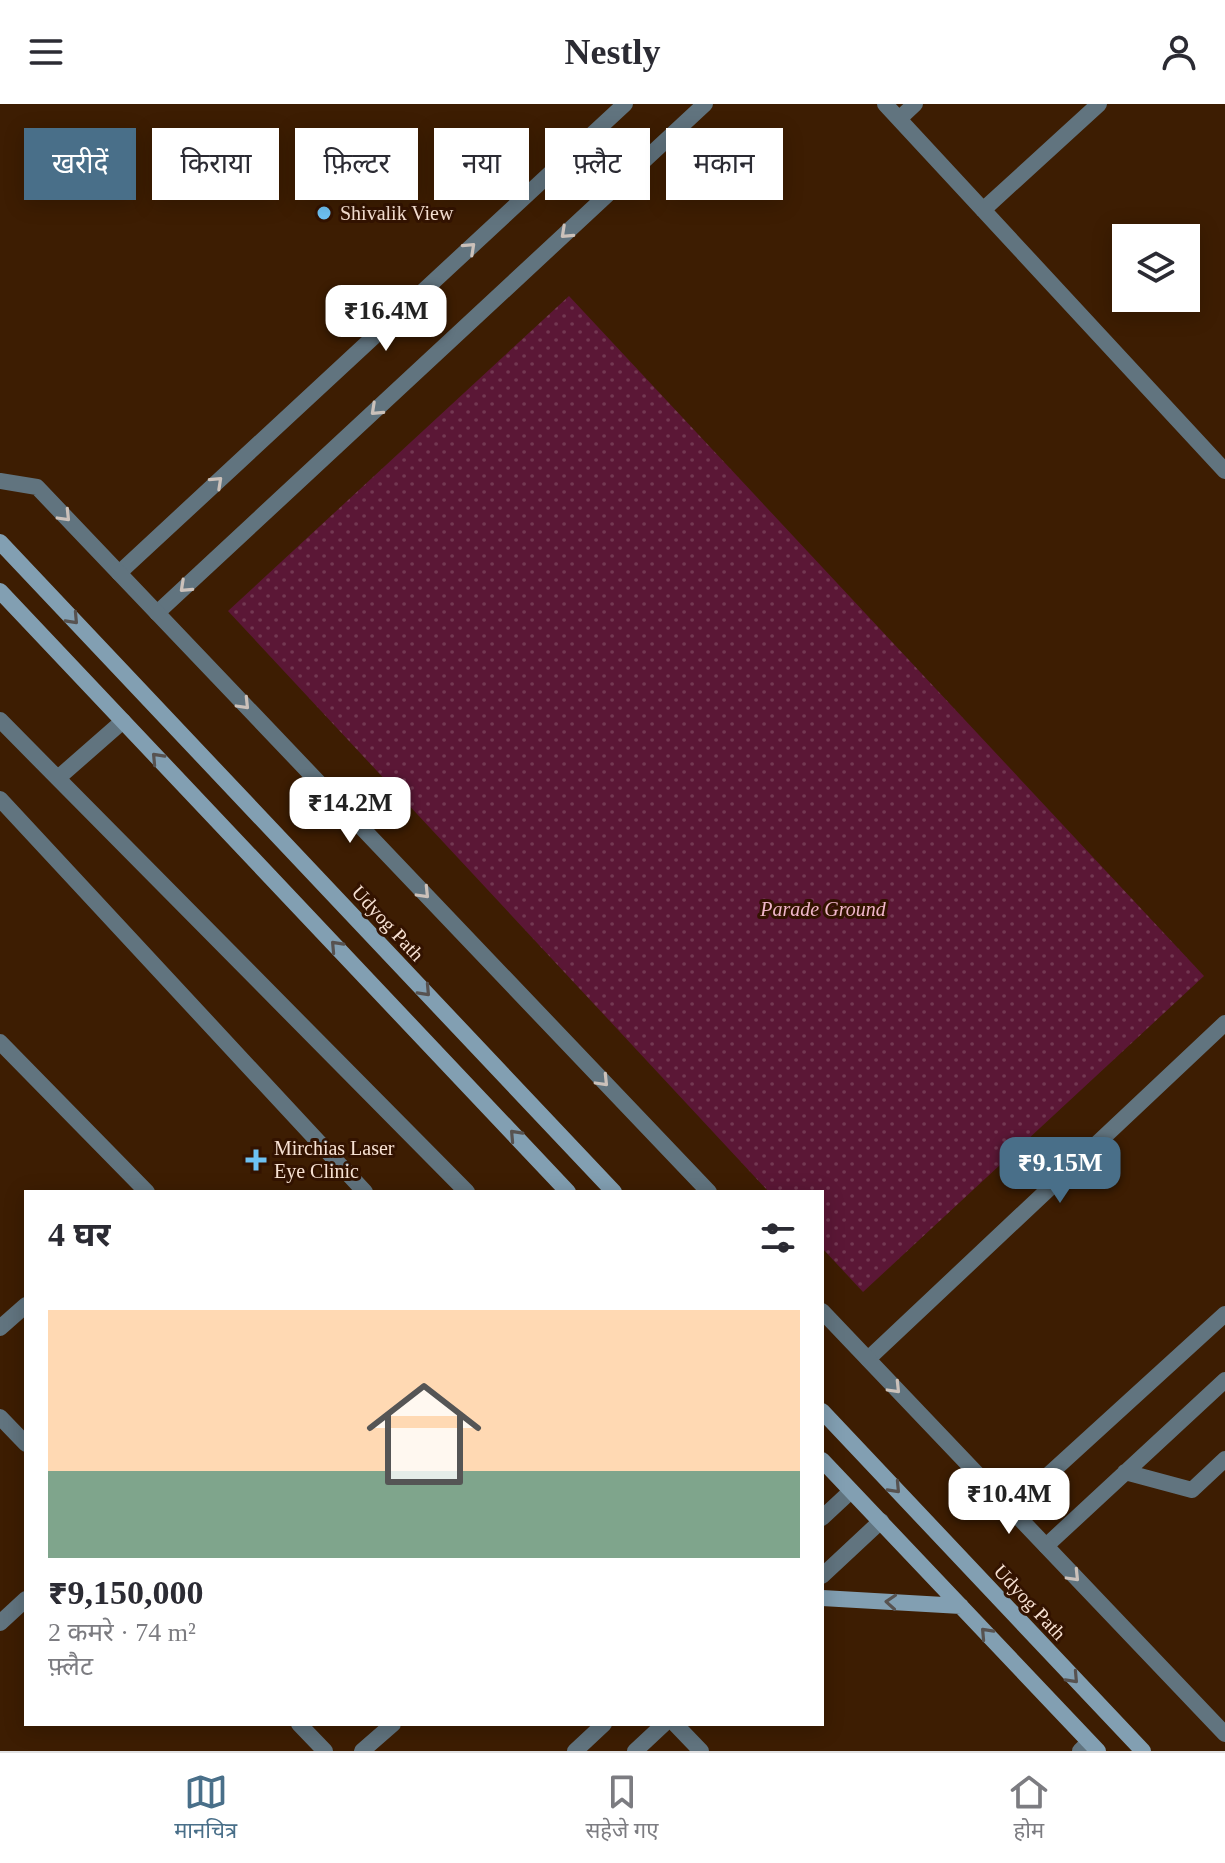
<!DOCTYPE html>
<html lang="hi">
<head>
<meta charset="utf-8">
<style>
	body { margin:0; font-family:"Times New Roman","Noto Sans Devanagari",serif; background:#f2f2f3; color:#2b2b33; height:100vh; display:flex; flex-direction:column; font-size:30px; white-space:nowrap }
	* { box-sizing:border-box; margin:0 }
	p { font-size:26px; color:#7c7c81 }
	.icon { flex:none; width:44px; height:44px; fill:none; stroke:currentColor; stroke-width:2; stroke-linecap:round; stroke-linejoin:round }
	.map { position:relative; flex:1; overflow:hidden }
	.sheet { position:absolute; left:24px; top:1086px; width:800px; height:536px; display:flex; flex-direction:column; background:#fff; border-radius:0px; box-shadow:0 4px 20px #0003 }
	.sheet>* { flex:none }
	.hud { position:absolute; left:24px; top:24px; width:800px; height:72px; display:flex; gap:16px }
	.fabs { position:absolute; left:1112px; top:120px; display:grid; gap:16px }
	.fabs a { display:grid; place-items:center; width:88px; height:88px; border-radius:0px; background:#fff; box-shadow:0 4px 20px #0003; font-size:40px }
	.price { position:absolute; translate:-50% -68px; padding:0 18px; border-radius:16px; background:#fff; color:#222; font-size:26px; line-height:52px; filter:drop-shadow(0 2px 4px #0008) }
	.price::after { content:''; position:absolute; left:50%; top:48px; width:24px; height:18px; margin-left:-12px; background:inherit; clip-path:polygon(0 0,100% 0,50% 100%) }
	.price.current { background:#496f89; color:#fff }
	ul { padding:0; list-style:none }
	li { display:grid; align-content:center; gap:16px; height:424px; padding:0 24px }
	li span { display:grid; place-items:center; height:248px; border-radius:0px; color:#555 }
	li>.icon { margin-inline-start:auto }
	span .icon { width:144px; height:144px; fill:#fffc; stroke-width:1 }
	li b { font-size:34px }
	h2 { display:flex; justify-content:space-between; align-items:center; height:96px; padding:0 24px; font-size:34px }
	.tag { padding:0 28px; border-radius:0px; background:#fff; box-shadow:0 4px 20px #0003; font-size:28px; line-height:72px }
	.tag.current { background:#496f89; color:#fff }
	header { display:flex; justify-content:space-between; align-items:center; height:104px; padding:0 24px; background:#fff; font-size:36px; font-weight:700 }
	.menu { display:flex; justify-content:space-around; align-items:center; height:112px; border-top:2px solid #e1e1e2; background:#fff; font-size:22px; color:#7c7c81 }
	.menu a { display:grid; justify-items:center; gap:4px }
	.menu .current { color:#496f89 }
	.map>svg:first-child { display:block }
	.grass { fill:url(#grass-dots) }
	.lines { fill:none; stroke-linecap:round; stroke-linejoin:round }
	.service { stroke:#61747f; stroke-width:16 }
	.minor { stroke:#61747f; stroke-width:16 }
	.tertiary { stroke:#61747f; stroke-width:16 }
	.secondary { stroke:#829fb2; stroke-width:16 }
	.oneway { stroke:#cbc1ba }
	.oneway2 { stroke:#575250 }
	.poi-dot { fill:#6ec2f3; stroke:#331300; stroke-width:3 }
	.labels { text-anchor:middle; stroke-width:6; stroke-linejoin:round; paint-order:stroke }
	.poi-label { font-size:20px; fill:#f8e2d3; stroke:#331300; text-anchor:start }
	.park-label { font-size:20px; font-style:italic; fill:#f0b6ca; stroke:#331300 }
	.street-label { font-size:20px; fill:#f8e2d3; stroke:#331300 }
</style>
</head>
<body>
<header><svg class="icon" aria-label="menu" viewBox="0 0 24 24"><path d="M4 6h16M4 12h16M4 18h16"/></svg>Nestly<svg class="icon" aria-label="person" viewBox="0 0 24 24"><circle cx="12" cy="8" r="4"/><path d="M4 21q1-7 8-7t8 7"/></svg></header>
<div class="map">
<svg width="1225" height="1647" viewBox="0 0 1225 1647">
	<defs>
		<pattern id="grass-dots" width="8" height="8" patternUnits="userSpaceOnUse" patternTransform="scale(2)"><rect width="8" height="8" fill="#5b1736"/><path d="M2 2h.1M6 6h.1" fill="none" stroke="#733852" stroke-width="1.8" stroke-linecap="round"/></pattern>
	</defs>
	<rect width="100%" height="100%" fill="#3d1d02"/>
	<path class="grass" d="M569 192 1204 872 863 1188 822 1144V1088H769L228 507Z"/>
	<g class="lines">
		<path class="service" d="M0 695 365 1088
			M1125 1368 1192 1386 1225 1355
			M1011 1405 1225 1210
			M1046 1442 1225 1276
			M1080 1647 1089 1638"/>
		<path class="minor" d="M885 0 1225 367
			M899 15 915 0
			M983 106 1099 0
			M119 469 625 0
			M157 509 705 0
			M0 616 467 1088
			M58 674 123 617
			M0 938 147 1088
			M0 1224 26 1201
			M868 1255 1225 919
			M0 1519 26 1495
			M675 1620 701 1647
			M362 1647 393 1620"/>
		<path class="tertiary" d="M0 377 37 383 709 1088
			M822 1207 1225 1630
			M0 1313 26 1340
			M822 1414 851 1387
			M822 1472 881 1417
			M299 1620 325 1647
			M575 1647 604 1620
			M635 1647 664 1620"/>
		<path class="secondary" d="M0 438 614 1088
			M0 487 568 1088
			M822 1307 1143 1647
			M822 1356 1098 1647
			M822 1494 961 1502"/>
	</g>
	<defs><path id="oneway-chevron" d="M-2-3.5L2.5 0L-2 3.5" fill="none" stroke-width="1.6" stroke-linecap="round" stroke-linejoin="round" transform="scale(2)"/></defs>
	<g class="oneway">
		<use href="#oneway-chevron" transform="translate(566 129) rotate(137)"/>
		<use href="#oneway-chevron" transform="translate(470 144) rotate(-43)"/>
		<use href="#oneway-chevron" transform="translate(376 306) rotate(137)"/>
		<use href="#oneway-chevron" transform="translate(217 378) rotate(-43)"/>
		<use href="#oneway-chevron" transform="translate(65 412) rotate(46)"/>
		<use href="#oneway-chevron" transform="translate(185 483) rotate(137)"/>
		<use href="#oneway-chevron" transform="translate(244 600) rotate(46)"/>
		<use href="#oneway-chevron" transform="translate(424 789) rotate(46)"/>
		<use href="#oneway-chevron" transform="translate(603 977) rotate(46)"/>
		<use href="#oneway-chevron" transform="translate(895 1284) rotate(46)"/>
		<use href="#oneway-chevron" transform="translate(1074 1472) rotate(46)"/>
	</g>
	<g class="oneway2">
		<use href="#oneway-chevron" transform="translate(73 515) rotate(47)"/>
		<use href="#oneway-chevron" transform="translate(157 654) rotate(-133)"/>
		<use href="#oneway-chevron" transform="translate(336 842) rotate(-133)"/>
		<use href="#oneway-chevron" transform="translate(425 887) rotate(47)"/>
		<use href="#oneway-chevron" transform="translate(515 1031) rotate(-133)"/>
		<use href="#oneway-chevron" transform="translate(895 1384) rotate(47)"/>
		<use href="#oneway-chevron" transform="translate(891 1498) rotate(-176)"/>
		<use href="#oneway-chevron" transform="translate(986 1529) rotate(-133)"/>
		<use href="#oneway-chevron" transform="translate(1073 1574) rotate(47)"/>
	</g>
	<g class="poi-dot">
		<circle cx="324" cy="109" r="8"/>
		<path d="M252 1044h8v8h8v8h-8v8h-8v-8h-8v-8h8z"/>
	</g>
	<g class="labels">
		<g class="poi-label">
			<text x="340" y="116">Shivalik View</text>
			<text x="274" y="1051">Mirchias Laser<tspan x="274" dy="23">Eye Clinic</tspan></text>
		</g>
		<g class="park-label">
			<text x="823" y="812">Parade Ground</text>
		</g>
		<g class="street-label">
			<text transform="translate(388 819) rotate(47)" y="7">Udyog Path</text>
			<text transform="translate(1030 1498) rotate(47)" y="7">Udyog Path</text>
		</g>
	</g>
</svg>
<div class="fabs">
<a><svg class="icon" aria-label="layers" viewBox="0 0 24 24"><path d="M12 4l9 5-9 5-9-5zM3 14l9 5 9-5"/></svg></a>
</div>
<b class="price" style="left:386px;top:249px">₹16.4M</b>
<b class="price" style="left:350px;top:741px">₹14.2M</b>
<b class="price current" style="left:1060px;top:1101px">₹9.15M</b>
<b class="price" style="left:1009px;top:1432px">₹10.4M</b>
<div class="hud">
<a class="tag current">खरीदें</a>
<a class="tag">किराया</a>
<a class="tag">फ़िल्टर</a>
<a class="tag">नया</a>
<a class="tag">फ़्लैट</a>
<a class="tag">मकान</a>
</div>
<section class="sheet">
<h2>4 घर<svg class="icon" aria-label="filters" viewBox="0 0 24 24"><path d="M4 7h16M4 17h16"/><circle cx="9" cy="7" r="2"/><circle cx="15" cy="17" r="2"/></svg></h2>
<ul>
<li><span style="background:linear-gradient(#ffd9b3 65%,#7fa58c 0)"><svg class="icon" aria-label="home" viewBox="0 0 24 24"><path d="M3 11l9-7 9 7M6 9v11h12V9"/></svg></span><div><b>₹9,150,000</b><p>2 कमरे · 74 m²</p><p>फ़्लैट</p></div></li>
</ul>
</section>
</div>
<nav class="menu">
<a class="current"><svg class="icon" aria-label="map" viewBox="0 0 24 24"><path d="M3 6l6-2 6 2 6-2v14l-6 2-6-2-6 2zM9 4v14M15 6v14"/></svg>मानचित्र</a>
<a><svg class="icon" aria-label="saved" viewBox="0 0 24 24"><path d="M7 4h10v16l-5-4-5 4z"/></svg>सहेजे गए</a>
<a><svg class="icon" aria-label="home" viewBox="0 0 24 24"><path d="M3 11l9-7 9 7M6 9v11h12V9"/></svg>होम</a>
</nav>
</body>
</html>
